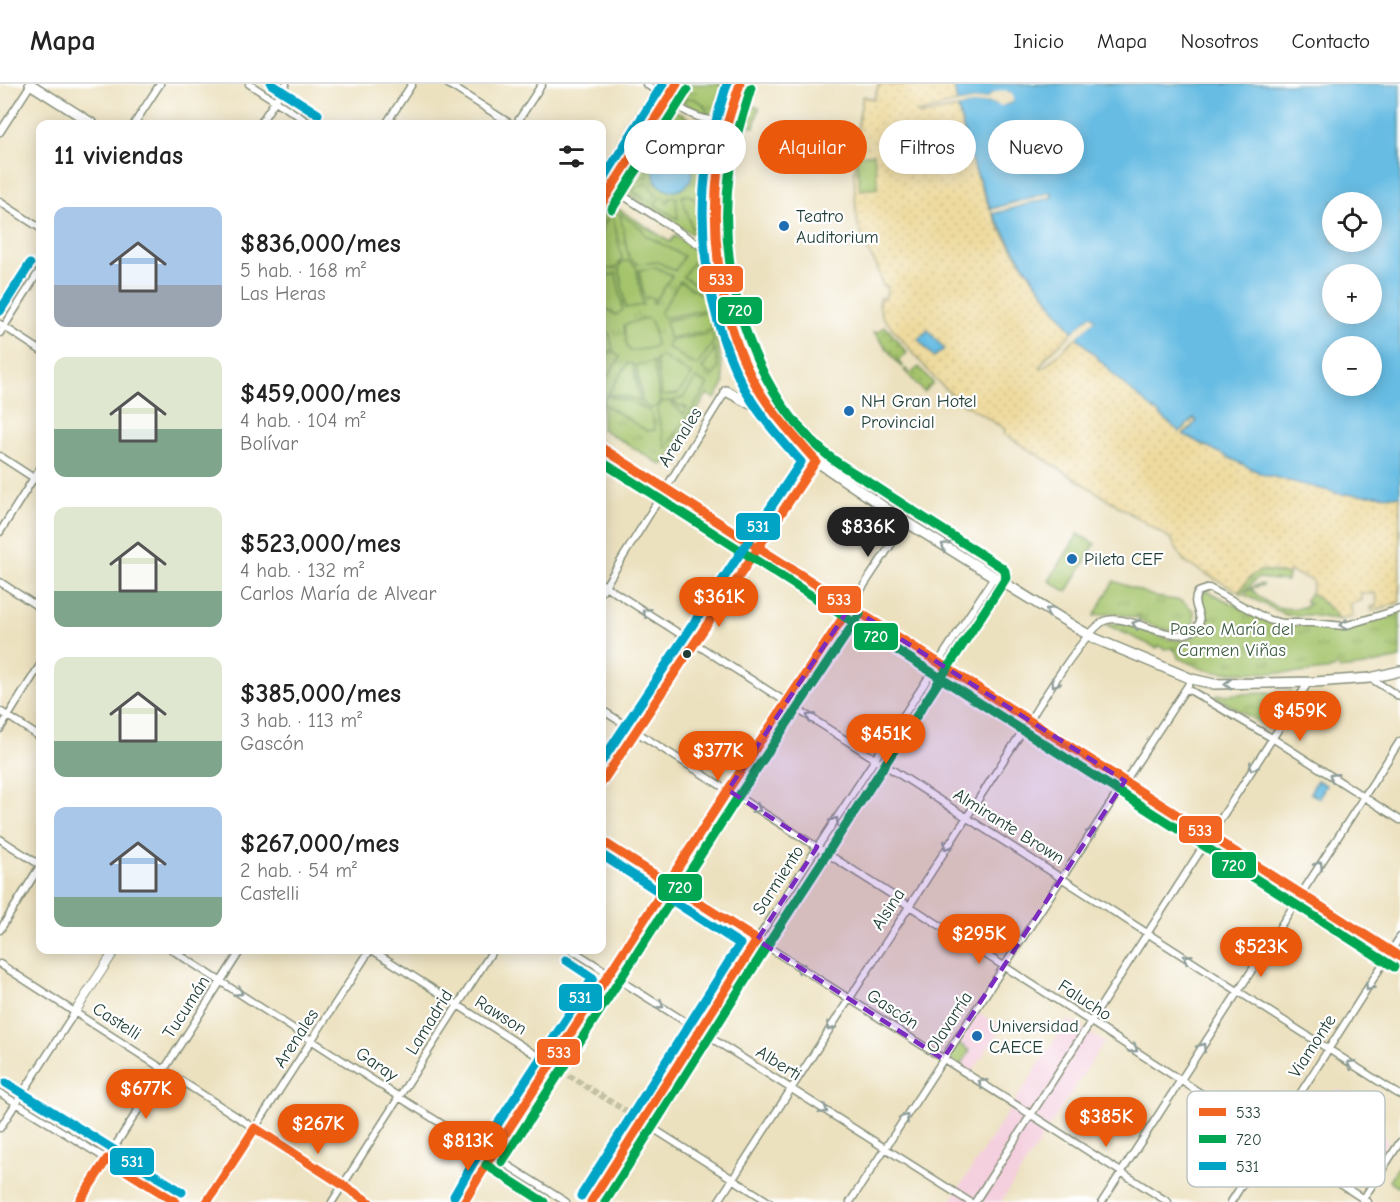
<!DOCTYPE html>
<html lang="es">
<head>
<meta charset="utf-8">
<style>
	body { margin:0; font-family:"Comic Neue",sans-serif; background:#f6f6f6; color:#222; height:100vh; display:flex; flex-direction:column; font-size:22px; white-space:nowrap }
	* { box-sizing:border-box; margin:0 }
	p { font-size:20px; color:#767676 }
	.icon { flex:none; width:33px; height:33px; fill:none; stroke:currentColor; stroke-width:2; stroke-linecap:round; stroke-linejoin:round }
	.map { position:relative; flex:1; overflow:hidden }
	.details { position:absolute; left:36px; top:36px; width:570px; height:834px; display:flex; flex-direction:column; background:#fff; border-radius:12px; box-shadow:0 3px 15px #0003 }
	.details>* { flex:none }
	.top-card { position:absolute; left:624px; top:36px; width:570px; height:54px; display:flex; gap:12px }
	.controls { position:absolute; left:1322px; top:108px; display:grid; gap:12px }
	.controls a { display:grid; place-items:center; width:60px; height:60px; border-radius:50%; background:#fff; box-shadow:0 3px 15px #0003; font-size:30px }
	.price { position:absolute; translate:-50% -51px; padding:0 14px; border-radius:21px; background:#ea580c; color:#fff; font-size:20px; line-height:39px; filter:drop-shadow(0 2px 3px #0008) }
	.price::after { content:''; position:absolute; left:50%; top:36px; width:18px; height:14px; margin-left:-9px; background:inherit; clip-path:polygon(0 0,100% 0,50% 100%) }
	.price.on { background:#222; color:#fff }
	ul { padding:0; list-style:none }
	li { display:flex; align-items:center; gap:18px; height:150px; padding:0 18px }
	li span { display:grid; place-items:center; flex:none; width:168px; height:120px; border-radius:12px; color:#555 }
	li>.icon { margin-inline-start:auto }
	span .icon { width:72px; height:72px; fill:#fffc; stroke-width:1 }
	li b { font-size:26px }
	h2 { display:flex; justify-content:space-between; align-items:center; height:72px; padding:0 18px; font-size:26px }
	.chip { padding:0 21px; border-radius:27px; background:#fff; box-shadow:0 3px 15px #0003; font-size:21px; line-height:54px }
	.chip.on { background:#ea580c; color:#fff }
	header { display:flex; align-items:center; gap:36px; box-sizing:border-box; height:84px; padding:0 30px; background:#fff; border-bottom:2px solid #e0e0e0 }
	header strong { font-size:28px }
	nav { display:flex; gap:33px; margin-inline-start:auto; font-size:21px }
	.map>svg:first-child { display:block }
	.built { fill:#f4cfde }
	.grass { fill:url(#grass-dots); stroke:#628050; stroke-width:1.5 }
	.sand { fill:url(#sand-dots); stroke:#868c69; stroke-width:1.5 }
	.park { fill:url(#park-tufts); stroke:#628050; stroke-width:1.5 }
	.garden { fill:#a5c46c; stroke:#628050; stroke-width:1.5 }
	.water { fill:#66bce3; stroke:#427c8c; stroke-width:1.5; fill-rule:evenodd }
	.pier { fill:#ece1bf; fill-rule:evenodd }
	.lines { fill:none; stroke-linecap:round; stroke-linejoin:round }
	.minor-tunnel { stroke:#c3c0a3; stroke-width:6; stroke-dasharray:6 3; stroke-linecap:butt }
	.minor-casing { stroke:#868f7a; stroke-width:9 }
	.tertiary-casing { stroke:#868f7a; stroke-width:10 }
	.primary-casing { stroke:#868f7a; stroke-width:12 }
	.minor { stroke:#fff; stroke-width:6 }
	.tertiary { stroke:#fff; stroke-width:8 }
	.primary { stroke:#fff; stroke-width:9 }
	.bus-1-casing { stroke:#fff; stroke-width:14 }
	.bus-2-casing { stroke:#fff; stroke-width:14 }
	.bus-3-casing { stroke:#fff; stroke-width:14 }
	.bus-1 { stroke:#f26522; stroke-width:9 }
	.bus-2 { stroke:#00a651; stroke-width:9 }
	.bus-3 { stroke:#02a4c6; stroke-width:9 }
	.oneway { stroke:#8f9e9a }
	.marked { fill:#7b2cbf; fill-opacity:0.2; stroke:#7b2cbf; stroke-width:4.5; stroke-dasharray:12 8; stroke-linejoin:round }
	.poi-dot { fill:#1f6fb2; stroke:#fff; stroke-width:2 }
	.bus-dot { fill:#1f3d34; stroke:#fff; stroke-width:2 }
	.labels { text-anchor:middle; stroke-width:4.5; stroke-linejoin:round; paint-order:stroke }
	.poi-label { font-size:18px; fill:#1f3d34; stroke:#fff; text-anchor:start }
	.street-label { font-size:18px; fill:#1f3d34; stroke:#fff }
	.park-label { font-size:18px; fill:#405f42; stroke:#fff }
	.key { fill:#fff; stroke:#bcc5c2; stroke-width:1.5 }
	.key-label { font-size:16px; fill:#1f3d34 }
	.line-badge { stroke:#fff; stroke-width:2 }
	.badge-label { font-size:16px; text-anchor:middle; font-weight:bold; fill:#fff }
</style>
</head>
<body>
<header>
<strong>Mapa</strong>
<nav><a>Inicio</a><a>Mapa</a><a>Nosotros</a><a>Contacto</a></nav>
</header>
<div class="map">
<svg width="1400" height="1118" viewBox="0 0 1400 1118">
	<defs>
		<pattern id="grass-dots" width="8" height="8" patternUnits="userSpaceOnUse" patternTransform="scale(1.5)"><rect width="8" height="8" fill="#a5c46c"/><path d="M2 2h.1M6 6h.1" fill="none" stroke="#86a05a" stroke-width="1.8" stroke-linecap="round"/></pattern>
		<pattern id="sand-dots" width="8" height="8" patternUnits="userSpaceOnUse" patternTransform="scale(1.5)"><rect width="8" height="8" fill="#eeda9e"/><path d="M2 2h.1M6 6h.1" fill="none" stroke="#ccbc89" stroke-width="1.8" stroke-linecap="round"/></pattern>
		<pattern id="park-tufts" width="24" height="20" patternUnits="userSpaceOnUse" patternTransform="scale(1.5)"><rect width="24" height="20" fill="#a5c46c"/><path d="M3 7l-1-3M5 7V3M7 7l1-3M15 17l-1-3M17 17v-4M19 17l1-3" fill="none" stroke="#86a05a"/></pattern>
	</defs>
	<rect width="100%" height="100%" fill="#fff"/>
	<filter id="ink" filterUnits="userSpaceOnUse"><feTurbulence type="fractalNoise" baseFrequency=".0167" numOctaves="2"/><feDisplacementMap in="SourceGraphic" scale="12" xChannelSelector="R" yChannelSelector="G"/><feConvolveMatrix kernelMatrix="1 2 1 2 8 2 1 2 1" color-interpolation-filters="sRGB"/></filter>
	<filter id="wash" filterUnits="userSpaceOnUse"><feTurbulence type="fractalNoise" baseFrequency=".008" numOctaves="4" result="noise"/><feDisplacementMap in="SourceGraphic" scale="24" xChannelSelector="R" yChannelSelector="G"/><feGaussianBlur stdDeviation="1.35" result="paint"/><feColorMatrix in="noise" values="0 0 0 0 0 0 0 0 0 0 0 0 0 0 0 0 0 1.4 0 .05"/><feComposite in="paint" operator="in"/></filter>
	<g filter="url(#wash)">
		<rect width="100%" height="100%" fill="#ece1bf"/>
		<path class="built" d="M975 926 1002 943 971 990 945 972Z
			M1068 935 1104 958 1001 1118H950Z
			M1338 1005 1368 1025 1359 1038 1388 1057 1372 1081 1334 1057 1319 1079 1283 1055V1051L1285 1045 1303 1019 1321 1031Z"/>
		<path class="grass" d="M753 22 759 24 754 43 746 41Z
			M885 242 907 269 898 277 903 282 901 283 874 248H878Z
			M919 283 933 299 924 308 904 286 906 285 910 290Z
			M1259 487H1270L1288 491 1287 497 1257 494 1242 510 1239 508 1249 492Z
			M1259 500 1264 501 1251 504C1265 522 1287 530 1309 521L1305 516 1311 509 1332 526 1340 536 1310 531H1286L1245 511 1250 504Z"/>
		<path class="sand" d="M879 0H954L957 19 917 29 921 31 958 24C967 60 976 96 992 129 1012 171 1045 210 1073 248L1048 271 1040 283 1042 285 1077 253 1121 298 1197 337 1184 350 1400 412V518L1372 527 1371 523 1377 521 1376 510 1361 509 1362 516 1350 520 1353 533 1340 536 1332 526 1311 509 1313 499 1311 496 1289 487 1288 491C1260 483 1255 483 1239 508L1184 478 1171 455 1004 350 1005 345 959 317 936 296 882 232 879 221 880 214 885 215 888 203 882 202C880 186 875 178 867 166 862 158 864 149 858 143 852 96 853 59 863 12L874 15Z"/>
		<path class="park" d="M685 0H730C718 35 711 38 680 16L679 9Z
			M669 26H674L699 40 715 43 706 96 707 157 702 156 623 107 621 104Z
			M612 121 670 158 675 152 699 167 706 179 724 299 715 315 707 310 666 378 662 381 602 345V132L608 122Z
			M1114 497 1156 513 1182 517 1194 527V539C1180 555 1155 542 1138 536L1139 532 1137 531 1135 534 1114 529 1094 532Z
			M1207 507 1265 536 1282 542 1307 541 1347 544 1400 528V574L1365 582 1339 585 1338 582 1335 583 1334 585 1299 589 1216 588 1203 585 1178 574 1176 568 1172 564 1165 565 1159 562 1157 564 1107 541C1134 531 1161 563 1188 555 1222 544 1183 517 1207 507Z
			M1291 608 1292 611 1269 644 1216 613 1218 611Z
			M958 959 970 967 960 982 945 972Z
			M1400 1079V1104L1389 1097Z"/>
		<path class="garden" d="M721 0H730L723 21 716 28Z
			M686 14C697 14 705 19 708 30L699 28 683 18Z
			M677 34 704 49V53L692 59 677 55Z
			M667 38 670 62 661 66 651 74 646 71Z
			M874 70 878 104 860 106 856 72Z
			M643 75 649 78 647 93 629 98Z
			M647 99 656 110 651 118 631 106Z
			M686 111 694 113 698 123 697 143 692 145 682 112Z
			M660 112 665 114 667 119 670 114H676L678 135 655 121Z
			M612 128 622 175 616 184 602 186V144Z
			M620 130 642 145 645 151 684 172 675 187 658 178 638 180 629 174Z
			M628 177 636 182 643 221 626 224 619 184 622 178Z
			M693 178 702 187 705 206 683 193Z
			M656 183 672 192 654 219V214L648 213 646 215 644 213 639 186Z
			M616 190 623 226 616 231 602 222V193Z
			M680 197 706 214 708 225 664 234 660 229Z
			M709 228 712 246 669 254 666 237Z
			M646 234 652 238 656 261 651 264 630 267 627 263 624 241Z
			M609 249 613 266 602 268V250Z
			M712 249 714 257 697 282 667 263 669 257Z
			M715 265 718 285 713 292 702 285Z
			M615 268 620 273 602 301V271Z
			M661 272 692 291 678 310 662 312 656 276Z
			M653 278 660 316 657 322 650 325 643 319 636 281Z
			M628 279 633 280 640 318 628 313 608 310Z
			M696 294 708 301 666 365 657 326 662 318 668 317 684 330 687 324 683 322 682 323 671 317 683 314Z
			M606 312 630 317 651 328 655 346 647 347 602 319Z
			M1078 450 1095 460 1067 508 1049 497Z"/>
		<path class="water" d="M954 0H1400V412L1341 410 1262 390 1184 351 1197 337 1194 334 1180 348 1121 298 1077 253 1095 235 1091 231 1073 248 1026 184 993 130 1052 113 1051 108 991 125 970 72 958 24C967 22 980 18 989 19 999 20 1003 23 1013 18L1010 8 992 9 988 14 957 19ZM1332 118H1371V158H1332ZM1332 190H1371V230H1332ZM1332 262H1371V302H1332Z
			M654 88a19 19 0 1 1 38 0a19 19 0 1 1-38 0Z
			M928 246 944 265 934 273 918 255Z
			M1317 696 1326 701 1319 714 1310 709Z"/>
		<path class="pier" d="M1005 6 1013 10V18L1001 22 989 18 956 24 954 20 988 14 992 9ZM1005 9 1010 12 1011 16 1001 19 990 16 994 12Z
			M1091 231 1095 236 1075 255V251L1091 235 1075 250H1071Z"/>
	</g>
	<g filter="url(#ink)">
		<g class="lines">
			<path class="minor-tunnel" d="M554 982 635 1033"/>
			<defs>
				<path id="minor" d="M249 0 311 40
					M448 0 511 40
					M646 0C670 16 698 44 728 34
					M134 40 160 0
					M260 40 286 0
					M386 40 412 0
					M516 40 542 0
					M0 48 31 0
					M602 98 698 160 706 167 720 184
					M0 118 40 144
					M0 240 40 266
					M0 249 40 186
					M0 372 40 398
					M0 448 40 384
					M0 498 40 524
					M602 500 1400 1011
					M602 507 726 307
					M1370 594 1400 613
					M1186 604 1272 654 1400 736
					M602 626 1071 925 1368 1118
					M0 627 40 653
					M0 645 40 581
					M602 698 816 377
					M0 755 40 781
					M602 757 1168 1118
					M0 846 40 782
					M172 866 399 1013 566 1118
					M372 866 553 982
					M572 866 970 1118
					M0 880 369 1118
					M0 1009 176 1118
					M635 1033 769 1118
					M0 1044 75 928
					M1362 1117 1400 1058
					M79 1118 241 866
					M207 1118 370 866
					M332 1118 493 866
					M464 1118 492 1071 728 706 906 438
					M591 1118 757 856 994 493
					M718 1118 1029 637C1042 617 1088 541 1107 536 1132 529 1187 571 1200 537 1199 525 1191 519 1198 508L1209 504 1269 536 1283 539H1313L1344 542 1400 525
					M850 1118 1192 595
					M975 1118 1308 599
					M1102 1118 1400 657
					M1231 1118 1400 853"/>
				<path id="tertiary" d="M75 928 115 866"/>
				<path id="primary" d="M30 0 93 40
					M740 0 728 34 718 86 717 133 720 185 740 263 752 293 768 320 779 336 816 377 906 438 1080 546 1096 555 1192 595 1214 600 1315 598 1370 594 1400 587
					M602 119 677 0
					M726 307 775 333
					M602 364 1400 873"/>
			</defs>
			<use href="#minor" class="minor-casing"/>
			<use href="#tertiary" class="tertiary-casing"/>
			<use href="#primary" class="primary-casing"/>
			<use href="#minor" class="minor"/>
			<use href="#tertiary" class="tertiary"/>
			<use href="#primary" class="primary"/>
			<defs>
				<path id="bus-1" d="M602 119 677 0
					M602 364 1400 873
					M602 698 816 377C793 351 768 325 752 294 720 232 710 152 718 84 721 55 731 27 740 0
					M79 1118 107 1075 176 1118
					M207 1118 255 1044 369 1118
					M464 1118 492 1071 728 706 850 523
					M591 1118 757 856 602 757"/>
				<path id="bus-2" d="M612 125 687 6
					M602 378 1394 883
					M502 1078 738 713 860 530
					M486 1081 544 1118
					M605 1118 767 862 1006 494 1005 487 1001 483C959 456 916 429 875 402 858 391 840 382 825 369 747 301 716 183 730 83 734 56 743 30 751 4"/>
				<path id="bus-3" d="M271 0 318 30
					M602 97 663 0
					M0 227 30 180
					M602 677 801 378C779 353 756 328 741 298 709 234 696 150 707 79 711 52 719 26 727 0
					M6 999 182 1108
					M454 1112 482 1064 593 894 566 876
					M581 1112 740 860 602 771"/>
			</defs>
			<use href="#bus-1" class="bus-1-casing"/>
			<use href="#bus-2" class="bus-2-casing"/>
			<use href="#bus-3" class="bus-3-casing"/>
			<use href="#bus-1" class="bus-1"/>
			<use href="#bus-2" class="bus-2"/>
			<use href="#bus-3" class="bus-3"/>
		</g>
		<defs><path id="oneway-chevron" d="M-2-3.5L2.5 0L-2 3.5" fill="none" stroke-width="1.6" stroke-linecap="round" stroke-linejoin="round" transform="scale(1.5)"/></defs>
		<g class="oneway">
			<use href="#oneway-chevron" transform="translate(945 462) rotate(-148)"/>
			<use href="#oneway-chevron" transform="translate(1049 527) rotate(-148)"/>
			<use href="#oneway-chevron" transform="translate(646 528) rotate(-148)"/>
			<use href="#oneway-chevron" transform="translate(1136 540) rotate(-163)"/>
			<use href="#oneway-chevron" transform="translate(1344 541) rotate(173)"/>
			<use href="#oneway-chevron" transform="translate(1055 599) rotate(124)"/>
			<use href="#oneway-chevron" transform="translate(1228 600) rotate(180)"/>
			<use href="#oneway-chevron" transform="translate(810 633) rotate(-148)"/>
			<use href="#oneway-chevron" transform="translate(1253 683) rotate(123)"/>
			<use href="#oneway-chevron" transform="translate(1333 693) rotate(-148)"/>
			<use href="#oneway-chevron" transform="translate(757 725) rotate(33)"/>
			<use href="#oneway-chevron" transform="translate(835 737) rotate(-57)"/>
			<use href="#oneway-chevron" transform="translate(1092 748) rotate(-57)"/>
			<use href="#oneway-chevron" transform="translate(947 762) rotate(123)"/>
			<use href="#oneway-chevron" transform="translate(1319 781) rotate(-57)"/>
			<use href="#oneway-chevron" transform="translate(1187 874) rotate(-147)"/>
			<use href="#oneway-chevron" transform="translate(799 883) rotate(-148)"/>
			<use href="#oneway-chevron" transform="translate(1369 903) rotate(123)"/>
			<use href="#oneway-chevron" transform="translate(239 908) rotate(33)"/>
			<use href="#oneway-chevron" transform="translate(660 921) rotate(33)"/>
			<use href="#oneway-chevron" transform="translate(830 943) rotate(123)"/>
			<use href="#oneway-chevron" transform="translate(1202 963) rotate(-57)"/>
			<use href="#oneway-chevron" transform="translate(1134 965) rotate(33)"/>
			<use href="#oneway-chevron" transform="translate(1351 980) rotate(-148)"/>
			<use href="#oneway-chevron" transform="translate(982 999) rotate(-147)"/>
			<use href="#oneway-chevron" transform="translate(824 1026) rotate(32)"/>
			<use href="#oneway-chevron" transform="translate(905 1034) rotate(-57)"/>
		</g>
	</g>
	<path class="marked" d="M850 523 1125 697 943 975 757 856 817 763 728 706Z"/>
	<g class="poi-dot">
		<circle cx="784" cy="142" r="6"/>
		<circle cx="849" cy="327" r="6"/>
		<circle cx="1072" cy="475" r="6"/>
		<circle cx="977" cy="952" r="6"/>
	</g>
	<circle class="bus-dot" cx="687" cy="570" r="5"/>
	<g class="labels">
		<g class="poi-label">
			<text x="796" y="138">Teatro<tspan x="796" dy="21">Auditorium</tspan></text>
			<text x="861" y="323">NH Gran Hotel<tspan x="861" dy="21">Provincial</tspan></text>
			<text x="1084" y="481">Pileta CEF</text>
			<text x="989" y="948">Universidad<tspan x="989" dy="21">CAECE</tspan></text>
		</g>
		<g class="street-label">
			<text transform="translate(680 353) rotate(-58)" y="6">Arenales</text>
			<text transform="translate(1009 742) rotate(32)" y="6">Almirante Brown</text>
			<text transform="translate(778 796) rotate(-57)" y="6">Sarmiento</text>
			<text transform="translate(888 825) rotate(-57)" y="6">Alsina</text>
			<text transform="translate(1085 916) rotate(33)" y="6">Falucho</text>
			<text transform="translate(186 923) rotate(-57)" y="6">Tucumán</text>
			<text transform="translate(893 925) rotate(33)" y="6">Gascón</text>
			<text transform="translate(501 931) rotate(32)" y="6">Rawson</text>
			<text transform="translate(117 937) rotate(33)" y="6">Castelli</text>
			<text transform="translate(429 938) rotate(-58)" y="6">Lamadrid</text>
			<text transform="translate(949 938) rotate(-57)" y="6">Olavarría</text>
			<text transform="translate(296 954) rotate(-57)" y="6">Arenales</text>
			<text transform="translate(1312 962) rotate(-57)" y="6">Viamonte</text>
			<text transform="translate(779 979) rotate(32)" y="6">Alberti</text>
			<text transform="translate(377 980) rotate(34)" y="6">Garay</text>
		</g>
		<g class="park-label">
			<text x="1232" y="551">Paseo María del<tspan x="1232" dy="21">Carmen Viñas</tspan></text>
		</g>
	</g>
	<rect x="1187" y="1007" width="198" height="96" rx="9" class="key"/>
	<rect x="1199" y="1024" width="27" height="8" fill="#f26522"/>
	<rect x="1199" y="1051" width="27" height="8" fill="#00a651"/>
	<rect x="1199" y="1078" width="27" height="8" fill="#02a4c6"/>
	<g class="key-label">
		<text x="1236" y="1034">533</text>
		<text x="1236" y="1061">720</text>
		<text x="1236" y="1088">531</text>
	</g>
	<g class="line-badge">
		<rect x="698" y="181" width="46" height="28" rx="6" fill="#f26522"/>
		<rect x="717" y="212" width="46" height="29" rx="6" fill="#00a651"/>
		<rect x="735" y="428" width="46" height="29" rx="6" fill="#02a4c6"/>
		<rect x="817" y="501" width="45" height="29" rx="6" fill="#f26522"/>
		<rect x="853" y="538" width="46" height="29" rx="6" fill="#00a651"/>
		<rect x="1178" y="731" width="45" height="29" rx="6" fill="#f26522"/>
		<rect x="1211" y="767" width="46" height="28" rx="6" fill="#00a651"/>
		<rect x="657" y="789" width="46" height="29" rx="6" fill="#00a651"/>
		<rect x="558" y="899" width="45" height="29" rx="6" fill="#02a4c6"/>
		<rect x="536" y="954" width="45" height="28" rx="6" fill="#f26522"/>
		<rect x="109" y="1063" width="46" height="29" rx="6" fill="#02a4c6"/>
	</g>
	<g class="badge-label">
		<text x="721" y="201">533</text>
		<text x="740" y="232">720</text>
		<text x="758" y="448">531</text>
		<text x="839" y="521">533</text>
		<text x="876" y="558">720</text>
		<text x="1200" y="752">533</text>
		<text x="1234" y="787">720</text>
		<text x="680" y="809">720</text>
		<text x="580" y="919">531</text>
		<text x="559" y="974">533</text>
		<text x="132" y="1083">531</text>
	</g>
</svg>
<div class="controls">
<a><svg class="icon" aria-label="locate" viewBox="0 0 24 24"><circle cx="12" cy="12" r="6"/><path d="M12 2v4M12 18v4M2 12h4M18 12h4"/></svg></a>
<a>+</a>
<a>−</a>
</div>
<b class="price on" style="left:868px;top:474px">$836K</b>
<b class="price" style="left:719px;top:544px">$361K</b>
<b class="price" style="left:1300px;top:658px">$459K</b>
<b class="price" style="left:886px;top:681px">$451K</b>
<b class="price" style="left:718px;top:698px">$377K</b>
<b class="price" style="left:979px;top:881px">$295K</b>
<b class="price" style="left:1261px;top:894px">$523K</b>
<b class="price" style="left:146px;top:1036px">$677K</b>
<b class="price" style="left:1106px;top:1064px">$385K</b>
<b class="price" style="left:318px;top:1071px">$267K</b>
<b class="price" style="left:468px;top:1088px">$813K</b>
<div class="top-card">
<a class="chip">Comprar</a>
<a class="chip on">Alquilar</a>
<a class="chip">Filtros</a>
<a class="chip">Nuevo</a>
</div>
<section class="details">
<h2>11 viviendas<svg class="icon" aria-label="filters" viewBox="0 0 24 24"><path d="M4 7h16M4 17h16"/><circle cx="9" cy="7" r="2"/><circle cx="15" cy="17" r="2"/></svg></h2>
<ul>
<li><span style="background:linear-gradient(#a9c7e8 65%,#9aa5b1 0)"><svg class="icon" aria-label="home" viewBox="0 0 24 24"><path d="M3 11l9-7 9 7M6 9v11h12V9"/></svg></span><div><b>$836,000/mes</b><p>5 hab. · 168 m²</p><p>Las Heras</p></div></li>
<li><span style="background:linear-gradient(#dfe7d0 60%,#7fa58c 0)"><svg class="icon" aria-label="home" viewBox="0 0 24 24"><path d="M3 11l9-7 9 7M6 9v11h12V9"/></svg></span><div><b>$459,000/mes</b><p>4 hab. · 104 m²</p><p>Bolívar</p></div></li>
<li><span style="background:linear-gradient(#dfe7d0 70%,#7fa58c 0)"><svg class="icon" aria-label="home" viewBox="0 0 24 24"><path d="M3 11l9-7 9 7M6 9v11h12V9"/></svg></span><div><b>$523,000/mes</b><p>4 hab. · 132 m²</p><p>Carlos María de Alvear</p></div></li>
<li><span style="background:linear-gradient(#dfe7d0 70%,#7fa58c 0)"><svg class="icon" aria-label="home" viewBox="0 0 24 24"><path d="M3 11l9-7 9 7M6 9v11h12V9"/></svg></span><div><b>$385,000/mes</b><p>3 hab. · 113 m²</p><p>Gascón</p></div></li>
<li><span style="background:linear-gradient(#a9c7e8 75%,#7fa58c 0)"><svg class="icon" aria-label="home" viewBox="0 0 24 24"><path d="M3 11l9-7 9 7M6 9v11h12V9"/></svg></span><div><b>$267,000/mes</b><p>2 hab. · 54 m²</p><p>Castelli</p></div></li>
</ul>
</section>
</div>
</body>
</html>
